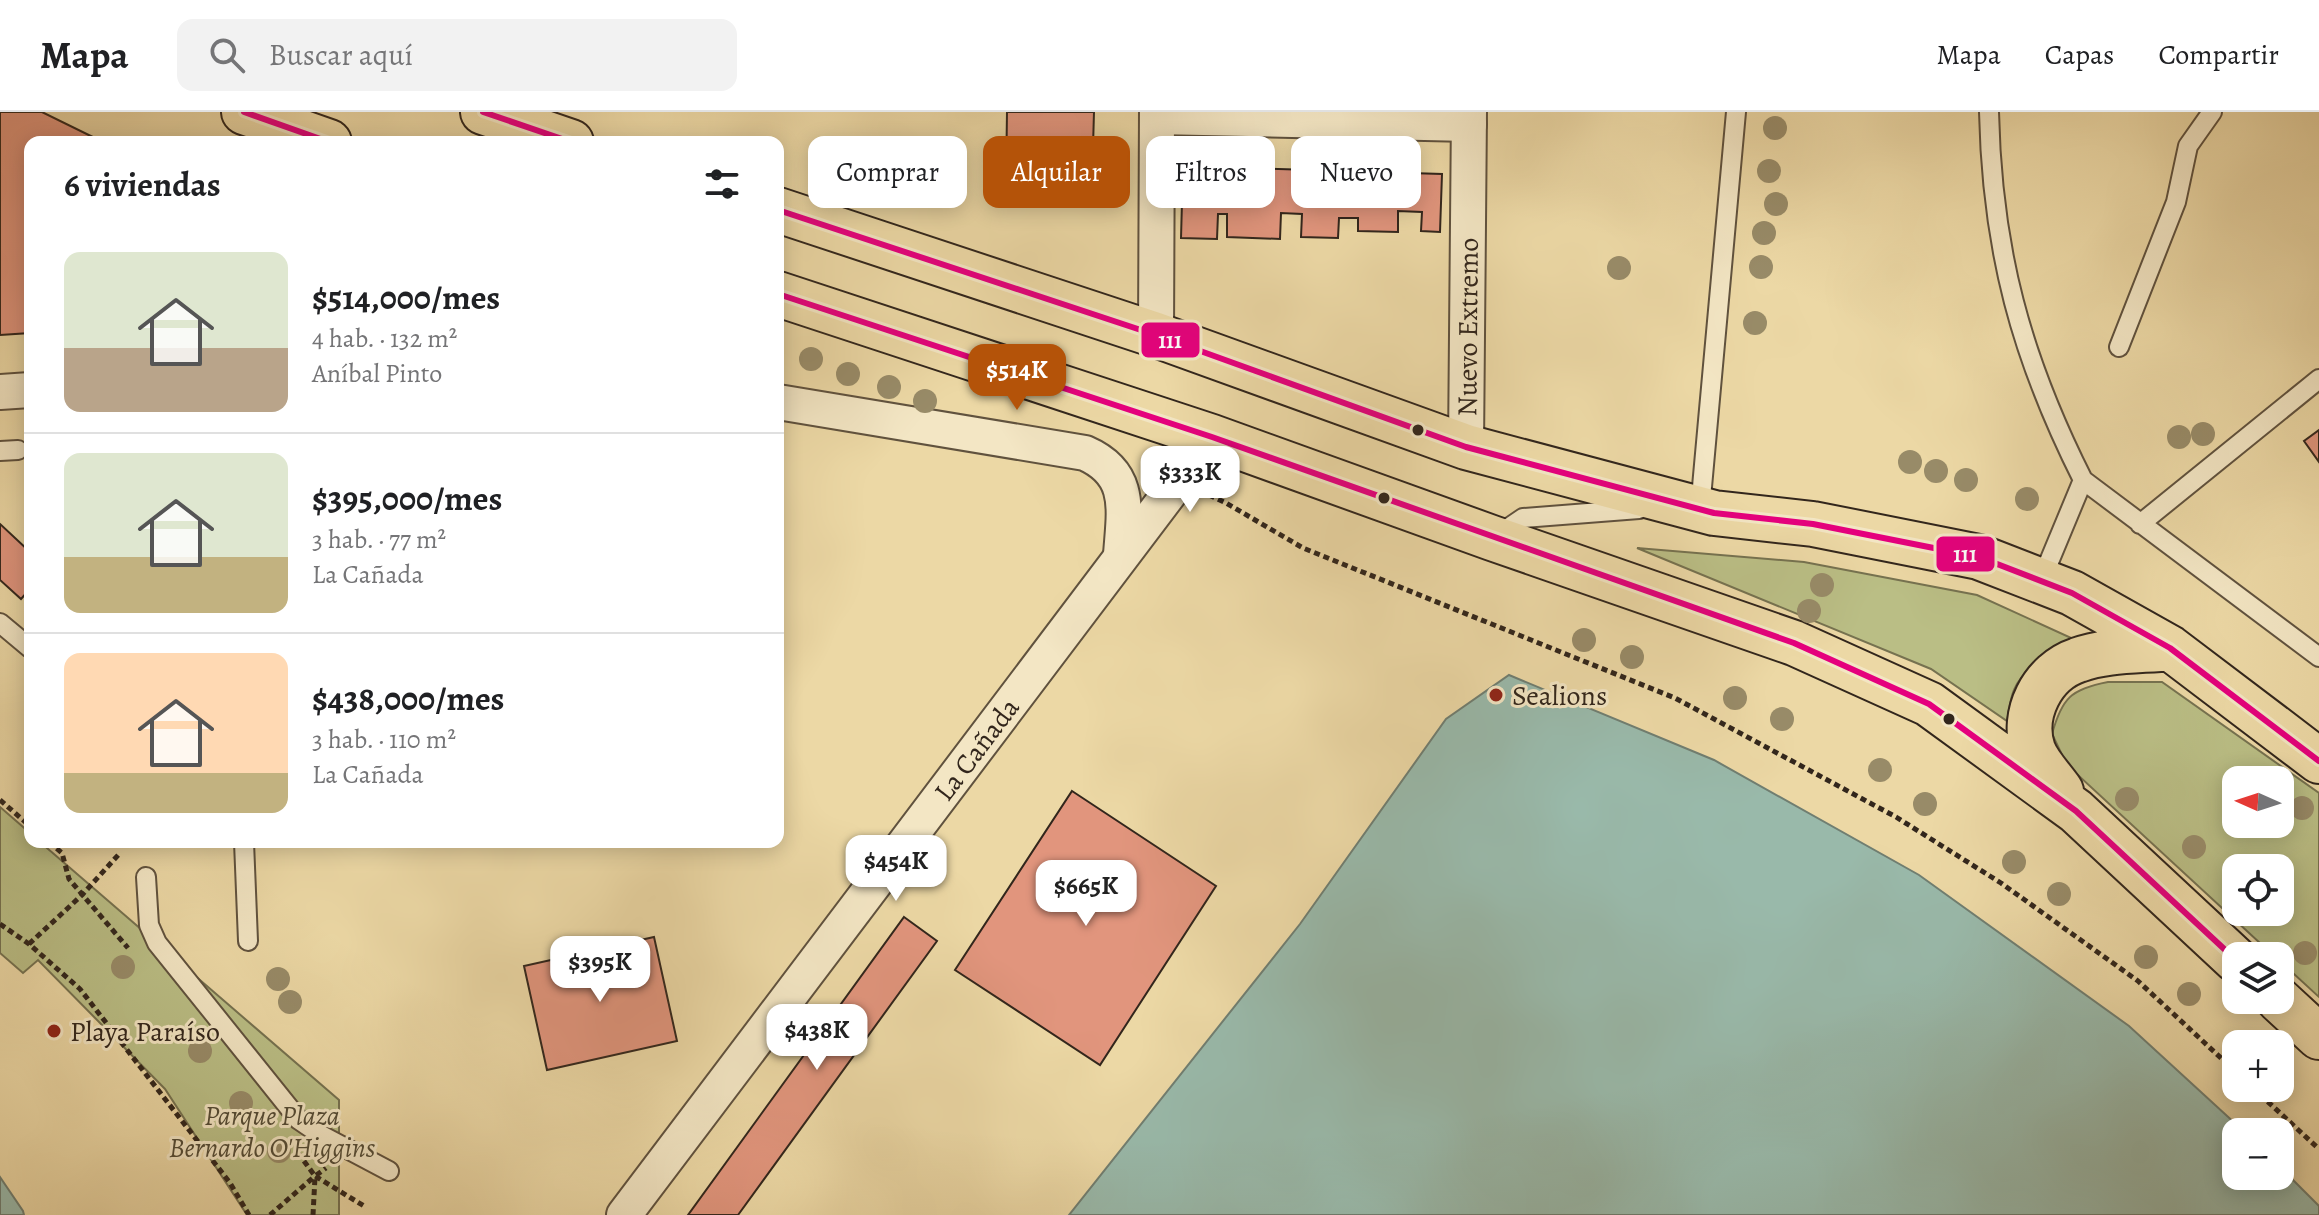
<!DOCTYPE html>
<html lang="es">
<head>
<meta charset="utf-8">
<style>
	body { margin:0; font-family:Alegreya,serif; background:#f2f2f2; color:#202124; height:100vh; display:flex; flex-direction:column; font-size:30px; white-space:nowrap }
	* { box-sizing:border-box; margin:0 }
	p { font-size:26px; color:#757577 }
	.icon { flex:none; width:44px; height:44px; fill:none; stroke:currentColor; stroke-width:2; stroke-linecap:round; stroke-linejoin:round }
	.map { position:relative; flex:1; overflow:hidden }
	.drawer { position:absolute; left:24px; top:24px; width:760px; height:712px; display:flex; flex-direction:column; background:#fff; border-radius:16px; box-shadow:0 4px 20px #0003 }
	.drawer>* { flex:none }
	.banner { position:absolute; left:808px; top:24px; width:760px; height:72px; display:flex; gap:16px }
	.needle { width:52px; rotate:273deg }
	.fabs { position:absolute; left:2222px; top:654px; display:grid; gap:16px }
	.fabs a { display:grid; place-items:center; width:72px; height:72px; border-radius:16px; background:#fff; box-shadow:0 4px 20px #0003; font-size:40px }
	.price { position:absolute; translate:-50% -68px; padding:0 18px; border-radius:16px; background:#fff; color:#222; font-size:26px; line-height:52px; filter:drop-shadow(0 2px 4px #0008) }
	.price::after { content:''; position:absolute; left:50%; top:48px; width:24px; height:18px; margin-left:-12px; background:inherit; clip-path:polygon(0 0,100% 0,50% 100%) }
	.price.active { background:#b45309; color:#fff }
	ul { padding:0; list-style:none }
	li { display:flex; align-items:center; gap:24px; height:200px; padding:0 40px }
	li+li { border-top:2px solid #e0e0e0 }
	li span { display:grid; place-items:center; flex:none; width:224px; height:160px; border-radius:16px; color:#555 }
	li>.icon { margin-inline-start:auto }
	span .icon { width:96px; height:96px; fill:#fffc; stroke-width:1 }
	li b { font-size:34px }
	h2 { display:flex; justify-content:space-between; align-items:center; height:96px; padding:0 40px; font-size:34px }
	.chip { padding:0 28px; border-radius:16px; background:#fff; box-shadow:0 4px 20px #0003; font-size:28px; line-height:72px }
	.chip.active { background:#b45309; color:#fff }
	header { display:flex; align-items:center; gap:48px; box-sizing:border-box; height:112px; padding:0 40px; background:#fff; border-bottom:2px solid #e0e0e0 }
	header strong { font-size:38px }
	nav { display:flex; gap:44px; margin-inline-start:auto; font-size:28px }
	.search { width:560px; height:72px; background:#f2f2f2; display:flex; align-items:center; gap:20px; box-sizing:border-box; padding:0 28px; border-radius:16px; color:#757577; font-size:30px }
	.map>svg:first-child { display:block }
	.green { fill:#babe85; stroke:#767250; stroke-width:2; fill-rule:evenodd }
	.water { fill:#99b9aa; stroke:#707e71; stroke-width:2 }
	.building { fill:#e1957d; stroke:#32261c; stroke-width:2 }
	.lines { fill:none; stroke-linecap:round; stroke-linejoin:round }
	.lane-casing { stroke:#60523e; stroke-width:22 }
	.street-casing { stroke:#60523e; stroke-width:38 }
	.highway-casing { stroke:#32261c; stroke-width:48 }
	.path { stroke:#32261c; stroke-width:5; stroke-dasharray:6 4; stroke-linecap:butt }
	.lane { stroke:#f3e6c4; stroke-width:18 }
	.street { stroke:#f3e6c4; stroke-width:34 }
	.highway { stroke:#ecd8a5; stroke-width:44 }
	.bus-1-casing { stroke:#f3e6c4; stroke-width:12 }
	.bus-1 { stroke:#e5007d; stroke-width:6 }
	.tree { fill:#988b68 }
	.bus-dot { fill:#32261c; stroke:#f3e6c4; stroke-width:3 }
	.poi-dot { fill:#8f2418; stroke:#f3e6c4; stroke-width:3 }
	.labels { text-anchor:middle; stroke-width:6; stroke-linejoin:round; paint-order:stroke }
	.street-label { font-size:28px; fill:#32261c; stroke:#f3e6c4 }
	.poi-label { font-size:28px; fill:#32261c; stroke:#f3e6c4; text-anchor:start }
	.park-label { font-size:28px; font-style:italic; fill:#544c36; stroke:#f3e6c4 }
	.line-badge { stroke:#f3e6c4; stroke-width:3 }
	.badge-label { font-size:22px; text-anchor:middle; font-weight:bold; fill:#fff }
</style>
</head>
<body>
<header>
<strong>Mapa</strong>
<div class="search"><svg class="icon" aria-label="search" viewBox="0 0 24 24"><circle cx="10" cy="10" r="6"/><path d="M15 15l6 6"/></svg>Buscar aquí</div>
<nav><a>Mapa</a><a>Capas</a><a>Compartir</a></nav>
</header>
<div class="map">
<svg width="2319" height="1103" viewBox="0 0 2319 1103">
	<rect width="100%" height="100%" fill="#ecd8a5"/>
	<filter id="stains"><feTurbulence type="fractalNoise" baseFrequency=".0025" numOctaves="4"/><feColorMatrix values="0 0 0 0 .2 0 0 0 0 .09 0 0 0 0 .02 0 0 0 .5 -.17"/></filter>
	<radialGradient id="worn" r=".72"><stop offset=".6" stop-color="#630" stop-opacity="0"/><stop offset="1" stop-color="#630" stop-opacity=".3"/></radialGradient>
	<path class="green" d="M1637 436 1804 450 1977 483 2080 530C2056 541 2025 551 2014 578 2010 587 2009 599 2007 609L1931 557Z
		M2108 570H2162L2319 681V885L2280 849V844H2274L2067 653 2052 622C2062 586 2071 577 2108 570ZM2236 668H2280V712H2236ZM2236 756H2280V800H2236Z
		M0 695 30 721V730H40L339 988V1103H247L165 977 38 848 23 861 0 841Z"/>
	<path class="water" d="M1509 563 1714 648 1919 763 2129 914 2238 1014 2244 1020H2236V1064H2280V1055L2319 1094V1103H1069L1300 812 1446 607Z
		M0 1065 23 1099 24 1103H0Z"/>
	<path class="building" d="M0 0H42L103 30H30V221L0 223Z
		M1007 0H1094L1092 70 1006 69Z
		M1183 54 1442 62 1440 120 1421 119 1422 100 1398 99V120L1358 119V106H1339L1338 126 1301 125 1302 102 1281 101 1280 127 1227 125V102H1218L1217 127 1181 126Z
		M2319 318V350L2304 329Z
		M0 412 30 440V477L21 487 0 468Z
		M1072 679 1216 774 1100 953 955 858Z
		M904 805 937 829 738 1103H688Z
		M654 825 677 929 547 958 524 854Z"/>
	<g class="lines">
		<defs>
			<path id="lane" d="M1989 0C1992 138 2021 245 2083 368L2041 469
				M2119 235 2176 90 2188 34 2212 0
				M0 339 18 338
				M2083 368 2319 545
				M1700 397 1736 0
				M2140 412 2319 267
				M1498 423 1523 406 1639 397
				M0 511 30 536
				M244 730 248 829
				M146 765 149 813 157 831 299 1008 321 1023 389 1059"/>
			<g id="street">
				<path d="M1157 5 1469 12"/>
				<path d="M1156 223 1157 0"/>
				<path d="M0 280 30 278"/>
				<path d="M778 290 1085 341C1133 362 1124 399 1121 443"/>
				<path id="s1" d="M1466 335 1469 0"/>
				<path id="s2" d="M624 1103 1212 325"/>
			</g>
			<path id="highway" d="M244 0 329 30
				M483 0 571 30
				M778 98 1156 223 1466 335 1714 401 1813 412 1979 445 2072 481 2170 536 2319 649
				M778 182 1212 325 1492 426 1794 531 1929 592 2076 699 2236 848
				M2061 679C2052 666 2038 652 2033 638 2021 602 2042 560 2078 548 2105 538 2140 539 2170 536
				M2279 888 2319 925"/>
		</defs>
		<use href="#lane" class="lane-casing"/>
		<use href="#street" class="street-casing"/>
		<use href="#highway" class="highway-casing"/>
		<path class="path" d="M1209 383 1226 391 1303 436 1675 586 1896 705 2001 771 2138 869 2236 960
			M0 688 30 714
			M49 730 62 741 69 767 128 836
			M0 812 29 832 80 877 230 1071 249 1103
			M29 832 82 783 120 741
			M2253 976 2319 1037
			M298 1041 315 1064 326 1056
			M270 1103 315 1064 364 1094
			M313 1103 315 1065"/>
		<use href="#lane" class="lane"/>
		<use href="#street" class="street"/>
		<use href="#highway" class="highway"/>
		<defs>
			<path id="bus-1" d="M244 0 329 30
				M483 0 571 30
				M778 98 1156 223 1466 335 1714 401 1813 412 1979 445 2072 481 2170 536 2319 649
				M778 182 1212 325 1794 531 1929 592 2076 699 2236 848"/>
		</defs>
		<use href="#bus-1" class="bus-1-casing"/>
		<use href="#bus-1" class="bus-1"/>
	</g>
	<g class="tree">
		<circle cx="1775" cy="16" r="12"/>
		<circle cx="1769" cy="59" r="12"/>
		<circle cx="1776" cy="92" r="12"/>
		<circle cx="1764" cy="121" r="12"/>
		<circle cx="1761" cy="155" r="12"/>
		<circle cx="1619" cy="156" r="12"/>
		<circle cx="1755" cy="211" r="12"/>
		<circle cx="811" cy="247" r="12"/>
		<circle cx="848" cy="262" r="12"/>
		<circle cx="889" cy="275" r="12"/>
		<circle cx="925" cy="289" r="12"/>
		<circle cx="2203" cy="322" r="12"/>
		<circle cx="2179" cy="325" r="12"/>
		<circle cx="1910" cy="350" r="12"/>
		<circle cx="1936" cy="359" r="12"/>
		<circle cx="1966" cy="368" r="12"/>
		<circle cx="2027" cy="387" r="12"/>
		<circle cx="1822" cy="473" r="12"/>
		<circle cx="1809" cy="499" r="12"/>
		<circle cx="1584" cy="528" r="12"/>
		<circle cx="1632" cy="545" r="12"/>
		<circle cx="1735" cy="586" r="12"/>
		<circle cx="1782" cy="607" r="12"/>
		<circle cx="1880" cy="658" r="12"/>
		<circle cx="2127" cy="687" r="12"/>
		<circle cx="1925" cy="692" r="12"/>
		<circle cx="2302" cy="696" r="12"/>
		<circle cx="2194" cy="735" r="12"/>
		<circle cx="2014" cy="750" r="12"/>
		<circle cx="2059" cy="782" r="12"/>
		<circle cx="2305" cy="841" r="12"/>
		<circle cx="2146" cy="845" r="12"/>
		<circle cx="123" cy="855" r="12"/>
		<circle cx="278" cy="867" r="12"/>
		<circle cx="2189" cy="882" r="12"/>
		<circle cx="290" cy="890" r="12"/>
		<circle cx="200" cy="939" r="12"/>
		<circle cx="241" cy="991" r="12"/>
		<circle cx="279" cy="1039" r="12"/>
	</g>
	<g class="bus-dot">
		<circle cx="1418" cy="318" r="7"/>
		<circle cx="1384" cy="386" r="7"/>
		<circle cx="1949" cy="607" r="7"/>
	</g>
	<g class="poi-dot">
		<circle cx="1496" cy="583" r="8"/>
		<circle cx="54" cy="919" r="8"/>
	</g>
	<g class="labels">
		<g class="street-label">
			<text dy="10" stroke="none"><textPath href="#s1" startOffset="120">Nuevo Extremo</textPath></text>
			<text dy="10" stroke="none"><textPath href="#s2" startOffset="584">La Cañada</textPath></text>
		</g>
		<g class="poi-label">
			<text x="1512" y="593">Sealions</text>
			<text x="70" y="929">Playa Paraíso</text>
		</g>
		<g class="park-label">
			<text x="272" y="1013">Parque Plaza<tspan x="272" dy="32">Bernardo O'Higgins</tspan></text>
		</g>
	</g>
	<g class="line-badge">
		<rect x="1140" y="209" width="61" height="38" rx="8" fill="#e5007d"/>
		<rect x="1935" y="423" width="61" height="38" rx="8" fill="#e5007d"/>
	</g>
	<g class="badge-label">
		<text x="1170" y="236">111</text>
		<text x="1965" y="450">111</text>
	</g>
	<rect width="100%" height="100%" filter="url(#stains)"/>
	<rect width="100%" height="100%" fill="url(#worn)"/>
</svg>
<div class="fabs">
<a><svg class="needle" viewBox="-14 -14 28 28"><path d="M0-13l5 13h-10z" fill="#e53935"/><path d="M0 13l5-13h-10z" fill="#757577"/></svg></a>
<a><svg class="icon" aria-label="locate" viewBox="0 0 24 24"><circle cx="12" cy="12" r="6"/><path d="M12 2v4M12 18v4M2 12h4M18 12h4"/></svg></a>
<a><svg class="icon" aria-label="layers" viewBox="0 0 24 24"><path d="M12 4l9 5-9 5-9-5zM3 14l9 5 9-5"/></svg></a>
<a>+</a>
<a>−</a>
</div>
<b class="price active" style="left:1017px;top:300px">$514K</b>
<b class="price" style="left:1190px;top:402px">$333K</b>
<b class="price" style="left:896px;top:791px">$454K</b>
<b class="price" style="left:1086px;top:816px">$665K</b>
<b class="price" style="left:600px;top:892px">$395K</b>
<b class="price" style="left:817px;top:960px">$438K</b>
<div class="banner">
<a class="chip">Comprar</a>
<a class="chip active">Alquilar</a>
<a class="chip">Filtros</a>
<a class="chip">Nuevo</a>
</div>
<section class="drawer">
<h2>6 viviendas<svg class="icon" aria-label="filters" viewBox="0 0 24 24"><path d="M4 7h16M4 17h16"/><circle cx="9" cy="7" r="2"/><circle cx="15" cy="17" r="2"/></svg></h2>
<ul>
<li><span style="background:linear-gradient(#dfe7d0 60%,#b9a48a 0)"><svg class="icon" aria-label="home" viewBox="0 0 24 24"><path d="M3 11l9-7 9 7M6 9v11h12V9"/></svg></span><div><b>$514,000/mes</b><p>4 hab. · 132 m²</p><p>Aníbal Pinto</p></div></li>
<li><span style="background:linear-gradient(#dfe7d0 65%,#c2b280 0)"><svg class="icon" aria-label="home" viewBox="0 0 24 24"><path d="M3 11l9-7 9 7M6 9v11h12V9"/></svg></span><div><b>$395,000/mes</b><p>3 hab. · 77 m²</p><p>La Cañada</p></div></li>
<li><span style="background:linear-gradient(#ffd9b3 75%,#c2b280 0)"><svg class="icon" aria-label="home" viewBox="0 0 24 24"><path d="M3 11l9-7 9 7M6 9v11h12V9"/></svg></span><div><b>$438,000/mes</b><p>3 hab. · 110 m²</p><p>La Cañada</p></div></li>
</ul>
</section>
</div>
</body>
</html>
